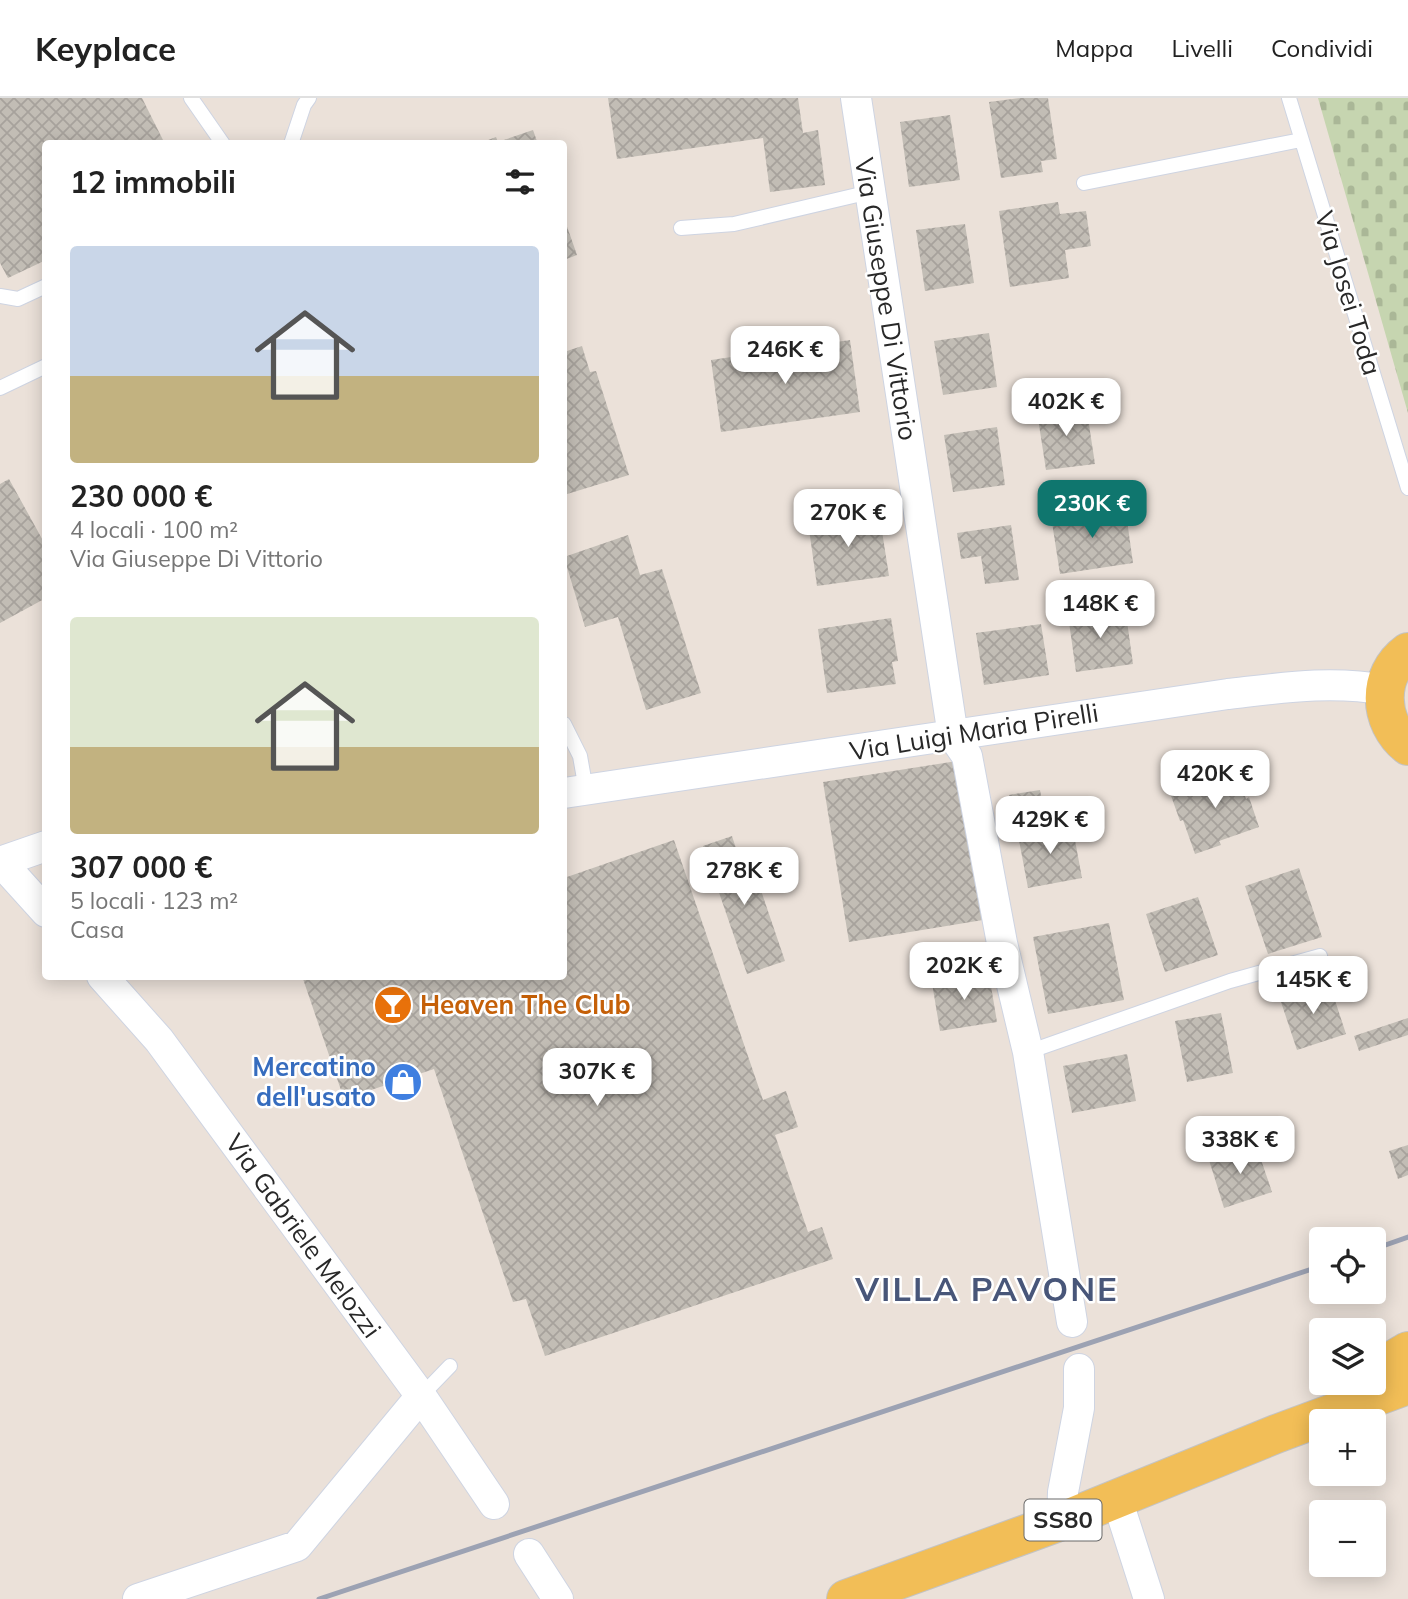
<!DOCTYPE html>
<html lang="it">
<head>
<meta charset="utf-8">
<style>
	body { margin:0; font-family:Mulish,sans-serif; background:#f6f6f6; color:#222; height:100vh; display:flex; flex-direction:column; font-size:26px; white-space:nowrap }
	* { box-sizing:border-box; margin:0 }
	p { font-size:23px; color:#767676 }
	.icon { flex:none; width:38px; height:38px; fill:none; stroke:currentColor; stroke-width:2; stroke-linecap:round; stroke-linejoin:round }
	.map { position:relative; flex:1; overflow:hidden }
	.sheet { position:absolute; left:42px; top:42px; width:525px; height:840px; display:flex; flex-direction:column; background:#fff; border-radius:7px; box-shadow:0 4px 18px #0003 }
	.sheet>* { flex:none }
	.tools { position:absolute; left:1309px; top:1129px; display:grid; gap:14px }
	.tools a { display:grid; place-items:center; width:77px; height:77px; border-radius:7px; background:#fff; box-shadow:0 4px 18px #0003; font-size:35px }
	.price { position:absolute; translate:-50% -60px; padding:0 16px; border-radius:14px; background:#fff; color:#222; font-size:23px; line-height:46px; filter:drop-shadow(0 2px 4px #0008) }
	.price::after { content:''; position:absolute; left:50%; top:42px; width:21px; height:16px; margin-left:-10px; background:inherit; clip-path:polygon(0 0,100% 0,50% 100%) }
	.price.on { background:#0f766e; color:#fff }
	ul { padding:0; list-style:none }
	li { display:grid; align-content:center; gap:14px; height:371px; padding:0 28px }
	li span { display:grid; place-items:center; height:217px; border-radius:7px; color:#555 }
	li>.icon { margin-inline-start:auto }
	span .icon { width:126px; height:126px; fill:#fffc; stroke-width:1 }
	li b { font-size:30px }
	h2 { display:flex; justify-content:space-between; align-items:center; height:84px; padding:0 28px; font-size:30px }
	header { display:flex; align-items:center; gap:42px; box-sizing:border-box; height:98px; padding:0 35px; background:#fff; border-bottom:2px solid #e0e0e0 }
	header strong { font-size:33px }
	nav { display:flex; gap:38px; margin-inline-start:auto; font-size:24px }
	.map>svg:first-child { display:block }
	.cemetery { fill:url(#cemetery-stones) }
	.building { fill:url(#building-cross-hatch) }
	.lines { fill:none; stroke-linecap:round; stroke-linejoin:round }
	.lane-casing { stroke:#ced4e2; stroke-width:16 }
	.street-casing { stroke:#ced4e2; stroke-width:32 }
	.primary-casing { stroke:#c3c3c3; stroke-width:40 }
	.lane { stroke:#fff; stroke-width:14 }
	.street { stroke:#fff; stroke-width:30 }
	.primary { stroke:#f2be57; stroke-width:38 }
	.rail { stroke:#9ca2b3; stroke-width:5 }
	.labels { text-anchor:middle; stroke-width:5; stroke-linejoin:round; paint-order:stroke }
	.shield { fill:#fff; stroke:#686868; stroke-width:2 }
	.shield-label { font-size:24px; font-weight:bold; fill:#282828 }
	.street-label { font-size:26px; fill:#282828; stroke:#fff }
	.food-label { font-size:26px; font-weight:bold; fill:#c56008; stroke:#fff; text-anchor:start }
	.shop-label { font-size:26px; font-weight:bold; fill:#366cbe; stroke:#fff; text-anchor:end }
	.district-label { font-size:33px; font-weight:bold; letter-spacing:2px; fill:#485679; stroke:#fff }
</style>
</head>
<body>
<header>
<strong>Keyplace</strong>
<nav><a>Mappa</a><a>Livelli</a><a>Condividi</a></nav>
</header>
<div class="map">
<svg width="1408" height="1501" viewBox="0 0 1408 1501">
	<defs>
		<pattern id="cemetery-stones" width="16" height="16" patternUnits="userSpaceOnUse" patternTransform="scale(1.75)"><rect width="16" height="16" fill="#c6d5b0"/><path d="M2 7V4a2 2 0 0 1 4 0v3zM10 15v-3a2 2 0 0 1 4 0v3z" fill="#aab797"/></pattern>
		<pattern id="building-cross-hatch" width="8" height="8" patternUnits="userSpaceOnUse" patternTransform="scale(1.75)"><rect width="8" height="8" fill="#c2bdb5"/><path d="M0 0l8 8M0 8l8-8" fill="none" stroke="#a7a29c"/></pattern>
	</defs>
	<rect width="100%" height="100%" fill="#ebe1d9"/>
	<path class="cemetery" d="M1318 0H1408V315Z"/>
	<path class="building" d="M0 0H142L165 46H46V162L8 180 0 165Z
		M608 0H798L803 35 818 32 825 87 770 94 763 40 617 61Z
		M1020 0H1048L1057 61 1041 63 1043 74 1001 80 989 4Z
		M950 17 960 82 909 89 900 24Z
		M533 32 538 46H478L496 39 498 44Z
		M1058 104 1060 116 1086 113 1091 148 1065 152 1069 180 1010 189 999 113Z
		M564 120 577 157 564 162Z
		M965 126 974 185 925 193 916 132Z
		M989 235 997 289 943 297 934 243Z
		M850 242 860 314 721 334 711 262Z
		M582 248 590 274 596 273 629 377 564 397V254Z
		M1086 307 1095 366 1046 372 1037 314Z
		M997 329 1005 387 953 394 944 337Z
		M9 381 46 448V500L0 525V386Z
		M1125 408 1133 465 1060 476 1051 418Z
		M879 414 889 478 817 488 808 424Z
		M1011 427 1019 482 985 486 981 458 961 461 957 435Z
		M628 437 640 477 662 471 701 595 646 612 618 519 585 529 564 459Z
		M1125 509 1133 566 1076 574 1068 517Z
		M891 520 898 563 892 564 896 586 827 595 818 531Z
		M1041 526 1049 577 984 587 976 535Z
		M957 663 983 822 849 844 823 684Z
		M1235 668 1246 701 1249 699 1259 729 1219 743 1221 747 1195 756 1183 722 1180 723 1170 695 1210 681 1209 677Z
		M1040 692 1045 718 1014 723 1009 697Z
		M1072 726 1082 780 1028 790 1018 737Z
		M732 738 742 769 752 766 785 863 747 876 703 748Z
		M674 742 763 1002 786 993 798 1029 775 1037 808 1134 822 1129 833 1161 545 1258 526 1201 513 1204 434 971 344 1001 302 878H564V780Z
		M1299 770 1322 839 1268 856 1245 788Z
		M1198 799 1218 857 1165 874 1146 816Z
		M1109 825 1124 902 1048 916 1033 839Z
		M989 876 997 924 940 933 932 885Z
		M1329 884 1346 936 1297 952 1280 901Z
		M1221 915 1233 975 1187 984 1175 923Z
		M1408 920V937L1359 953 1354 938Z
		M1127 956 1136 1003 1072 1015 1063 968Z
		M1256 1047 1272 1094 1224 1110 1209 1062Z
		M1408 1047V1077L1398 1081 1389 1053Z"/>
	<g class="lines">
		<defs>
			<path id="lane" d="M191 0 223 46
				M1289 0 1408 390
				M291 46 304 7 309 0
				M1084 85 1301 42
				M681 130 734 126 870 94
				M0 198 18 201 46 188
				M0 290 46 268
				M564 626 580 658 586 692
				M1028 954 1230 883 1320 858
				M421 1298 450 1268"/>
			<path id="street" d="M856 0 953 638 967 658 1002 845 1028 954 1072 1224
				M564 695 1228 596C1281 590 1331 582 1385 592
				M0 763 46 814
				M0 764 46 748
				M102 878 159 942 421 1298 494 1406
				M1117 1401 1149 1501
				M1062 1423 1063 1394 1079 1310V1271
				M529 1456 558 1501
				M138 1501 297 1448 421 1298"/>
			<path id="primary" d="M1408 554C1376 577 1378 624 1408 648
				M1374 1273 1408 1253
				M846 1501 1062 1423 1276 1336 1408 1287"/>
		</defs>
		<use href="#lane" class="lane-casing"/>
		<use href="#street" class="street-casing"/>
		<use href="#primary" class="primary-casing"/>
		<use href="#lane" class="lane"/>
		<use href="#street" class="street"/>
		<use href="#primary" class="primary"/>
		<path class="rail" d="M1374 1151 1408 1139
			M319 1501 1321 1168"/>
	</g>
	<defs>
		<symbol id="bar-disc" viewBox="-11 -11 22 22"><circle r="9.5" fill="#e8710a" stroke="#fff"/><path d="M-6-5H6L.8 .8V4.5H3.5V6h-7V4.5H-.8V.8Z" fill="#fff"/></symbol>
		<symbol id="shop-disc" viewBox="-11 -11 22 22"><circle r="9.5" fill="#3f7fe0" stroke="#fff"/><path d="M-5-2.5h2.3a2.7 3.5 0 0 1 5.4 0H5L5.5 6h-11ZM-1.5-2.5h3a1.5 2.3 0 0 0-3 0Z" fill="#fff"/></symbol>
	</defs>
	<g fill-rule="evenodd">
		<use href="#bar-disc" x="371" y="885" width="44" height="44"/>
		<use href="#shop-disc" x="381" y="962" width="44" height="44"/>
	</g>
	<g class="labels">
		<rect class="shield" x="1024.5" y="1401.5" width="77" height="41" rx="5"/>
		<g class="shield-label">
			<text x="1063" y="1430">SS80</text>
		</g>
		<g class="street-label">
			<text transform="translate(1348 195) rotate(73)" y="9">Via Josei Toda</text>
			<text transform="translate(886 201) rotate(81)" y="9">Via Giuseppe Di Vittorio</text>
			<text transform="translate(974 634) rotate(-9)" y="9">Via Luigi Maria Pirelli</text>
			<text transform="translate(303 1138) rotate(54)" y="9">Via Gabriele Melozzi</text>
		</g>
		<g class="food-label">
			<text x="420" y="916">Heaven The Club</text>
		</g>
		<g class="shop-label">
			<text x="376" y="978">Mercatino<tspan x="376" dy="30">dell'usato</tspan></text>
		</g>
		<g class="district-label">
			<text x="987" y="1203">VILLA PAVONE</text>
		</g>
	</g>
</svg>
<div class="tools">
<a><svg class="icon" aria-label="locate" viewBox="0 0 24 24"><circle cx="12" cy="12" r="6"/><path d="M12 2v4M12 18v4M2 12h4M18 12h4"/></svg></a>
<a><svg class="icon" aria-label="layers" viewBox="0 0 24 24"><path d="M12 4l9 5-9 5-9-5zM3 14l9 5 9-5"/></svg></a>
<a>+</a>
<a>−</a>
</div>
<b class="price" style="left:785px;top:288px">246K €</b>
<b class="price" style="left:1066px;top:340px">402K €</b>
<b class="price on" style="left:1092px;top:442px">230K €</b>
<b class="price" style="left:848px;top:451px">270K €</b>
<b class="price" style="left:1100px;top:542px">148K €</b>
<b class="price" style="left:1215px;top:712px">420K €</b>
<b class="price" style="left:1050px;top:758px">429K €</b>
<b class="price" style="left:744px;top:809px">278K €</b>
<b class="price" style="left:964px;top:904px">202K €</b>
<b class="price" style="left:1313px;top:918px">145K €</b>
<b class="price" style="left:597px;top:1010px">307K €</b>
<b class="price" style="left:1240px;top:1078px">338K €</b>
<section class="sheet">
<h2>12 immobili<svg class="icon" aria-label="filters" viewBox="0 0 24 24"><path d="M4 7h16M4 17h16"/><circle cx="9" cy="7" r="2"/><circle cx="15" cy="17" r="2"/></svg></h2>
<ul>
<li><span style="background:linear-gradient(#c9d6e8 60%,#c2b280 0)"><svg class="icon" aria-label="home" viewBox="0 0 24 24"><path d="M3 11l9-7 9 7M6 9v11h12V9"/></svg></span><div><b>230 000 €</b><p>4 locali · 100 m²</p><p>Via Giuseppe Di Vittorio</p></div></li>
<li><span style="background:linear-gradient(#dfe7d0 60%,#c2b280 0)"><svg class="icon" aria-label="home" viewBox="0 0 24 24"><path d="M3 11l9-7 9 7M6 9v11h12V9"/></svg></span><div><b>307 000 €</b><p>5 locali · 123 m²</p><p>Casa</p></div></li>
</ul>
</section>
</div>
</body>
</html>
